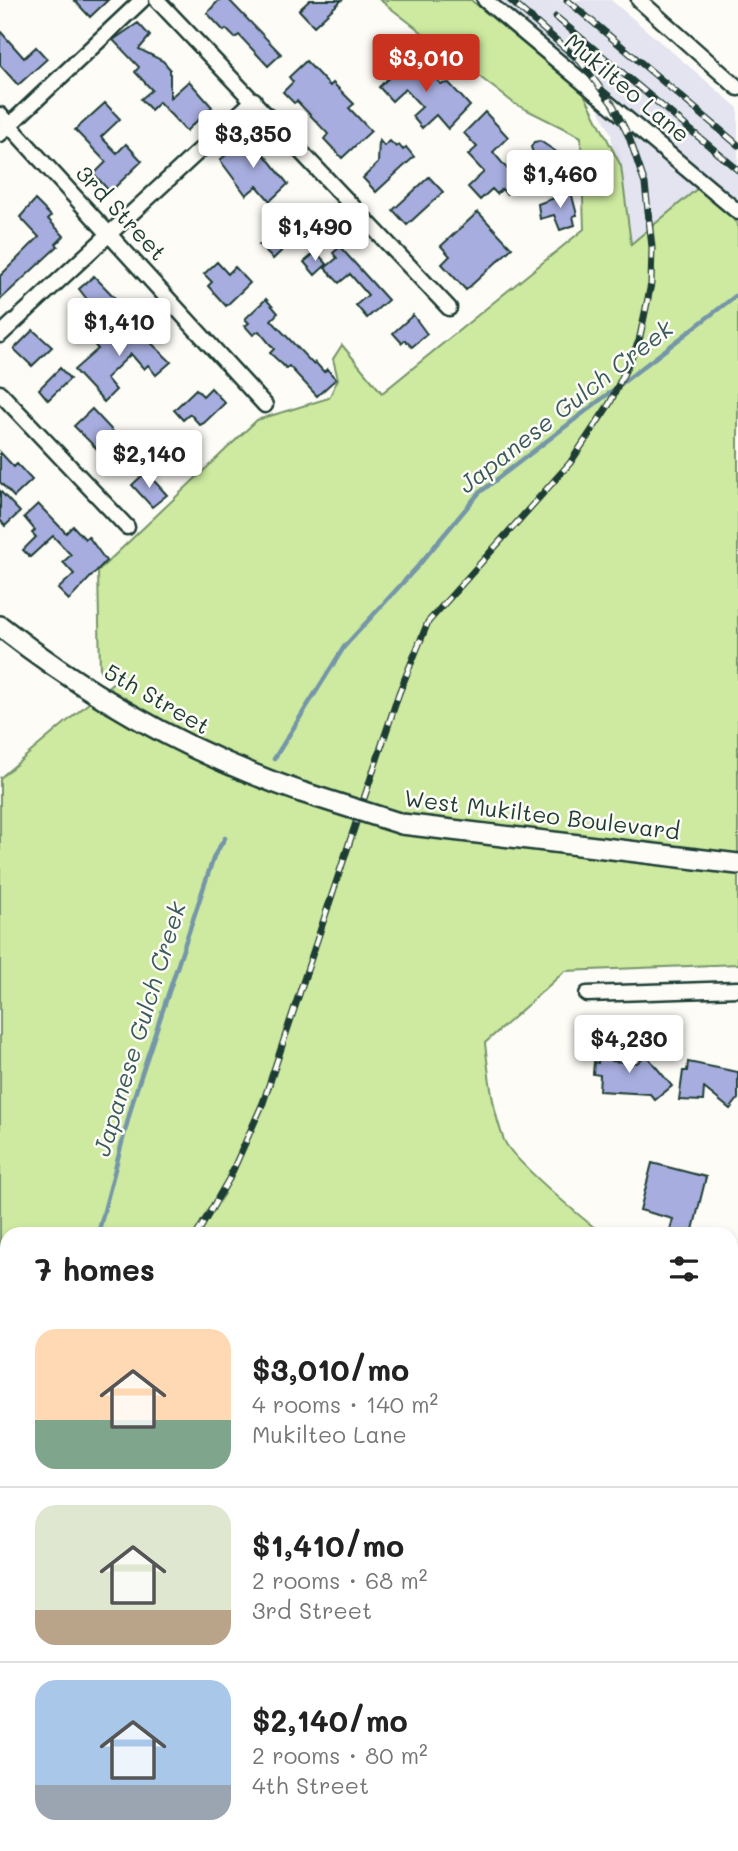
<!DOCTYPE html>
<html lang="en">
<head>
<meta charset="utf-8">
<style>
	body { margin:0; font-family:Mali,sans-serif; background:#f6f6f6; color:#222; height:100vh; display:flex; flex-direction:column; font-size:26px; white-space:nowrap }
	* { box-sizing:border-box; margin:0 }
	p { font-size:23px; color:#767676 }
	.icon { flex:none; width:38px; height:38px; fill:none; stroke:currentColor; stroke-width:2; stroke-linecap:round; stroke-linejoin:round }
	.map { position:relative; flex:1; overflow:hidden }
	.sheet { position:absolute; left:0px; top:1227px; width:738px; height:625px; display:flex; flex-direction:column; background:#fff; border-radius:21px 21px 0 0; box-shadow:0 4px 10px #0003 }
	.sheet>* { flex:none }
	.price { position:absolute; translate:-50% -60px; padding:0 16px; border-radius:7px; background:#fff; color:#222; font-size:23px; line-height:46px; filter:drop-shadow(0 2px 4px #0008) }
	.price::after { content:''; position:absolute; left:50%; top:42px; width:21px; height:16px; margin-left:-10px; background:inherit; clip-path:polygon(0 0,100% 0,50% 100%) }
	.price.selected { background:#c8321e; color:#fff }
	ul { padding:0; list-style:none }
	li { display:flex; align-items:center; gap:21px; height:175px; padding:0 35px }
	li+li { border-top:2px solid #e0e0e0 }
	li span { display:grid; place-items:center; flex:none; width:196px; height:140px; border-radius:21px; color:#555 }
	li>.icon { margin-inline-start:auto }
	span .icon { width:84px; height:84px; fill:#fffc; stroke-width:1 }
	li b { font-size:30px }
	h2 { display:flex; justify-content:space-between; align-items:center; height:84px; padding:0 35px; font-size:30px }
	.map>svg:first-child { display:block }
	.built { fill:#e3e4f0 }
	.green { fill:#cdeaa0; stroke:#76946a; stroke-width:2 }
	.lines { fill:none; stroke-linecap:round; stroke-linejoin:round }
	.stream { stroke:#7496a8; stroke-width:4.5 }
	.building { fill:#a7adde; stroke:#1f3d34; stroke-width:2 }
	.minor-casing { stroke:#1f3d34; stroke-width:19 }
	.major-casing { stroke:#1f3d34; stroke-width:24 }
	.minor { stroke:#fdfcf7; stroke-width:14 }
	.major { stroke:#fdfcf7; stroke-width:19 }
	.rail-casing { stroke:#1f3d34; stroke-width:7 }
	.rail { stroke:#fdfcf7; stroke-width:4.5; stroke-dasharray:13; stroke-linecap:butt }
	.major-bridge-casing { stroke:#1f3d34; stroke-width:24; stroke-linecap:butt }
	.major-bridge { stroke:#fdfcf7; stroke-width:19 }
	.labels { text-anchor:middle; stroke-width:5; stroke-linejoin:round; paint-order:stroke }
	.street-label { font-size:23px; fill:#1f3d34; stroke:#fdfcf7 }
	.water-label { font-size:24px; font-style:italic; fill:#3b5b5b; stroke:#fdfcf7 }
</style>
</head>
<body>
<div class="map">
<svg width="738" height="1851" viewBox="0 0 738 1851">
	<rect width="100%" height="100%" fill="#fdfcf7"/>
	<filter id="ink" filterUnits="userSpaceOnUse"><feTurbulence type="fractalNoise" baseFrequency=".0143" numOctaves="2"/><feDisplacementMap in="SourceGraphic" scale="14" xChannelSelector="R" yChannelSelector="G"/><feConvolveMatrix kernelMatrix="1 2 1 2 8 2 1 2 1" color-interpolation-filters="sRGB"/></filter>
	<g filter="url(#ink)">
		<path class="built" d="M492 0H611L738 108V249L155 1234 625 255 611 134 583 76Z"/>
		<path class="green" d="M380 0H471L584 94 621 166 631 244 704 183 738 225V964L565 971 485 1043C489 1076 492 1109 504 1140 511 1159 584 1220 603 1234H7V1844H732V1595L738 1607V1851H0V778L116 680 100 671 98 571 257 420 329 398 338 379 333 359 342 345 382 393 584 229 581 137 515 104Z"/>
		<g class="lines">
			<path class="stream" d="M274 759 344 647 418 566 479 493 738 294
				M98 1234 134 1097 214 856 225 838
				M0 1394 7 1384"/>
		</g>
		<path class="building" d="M74 0H108L90 17Z
			M219 0H229L281 54 268 66 239 35 235 38 226 29 224 31 207 13Z
			M310 0H342L314 26 299 10Z
			M138 23 150 36 139 49 163 61 170 69V98L189 81 212 107 186 131 159 102 151 110 141 99 152 90 135 72 139 67 113 40Z
			M0 31 24 58 36 47 47 59 18 85 0 65Z
			M413 55 441 84 449 83 470 106 448 129 436 115 422 128 412 116 422 107 405 89 392 101 379 87Z
			M306 61 330 86 333 83 354 104 349 108 371 131 342 158 324 139 328 134 297 101 294 103 283 92 293 82 289 77Z
			M105 103 120 119 101 137 117 153 126 144 142 161 110 192 94 174 106 162 75 130Z
			M485 112 508 137 493 152 519 183 506 194 502 189 497 194 492 189 480 200 468 187 484 172 468 155 477 147 464 133Z
			M249 136 288 184 270 201 257 186 246 195 220 160Z
			M379 140 384 146 390 141 396 147 399 145 403 150 406 147 414 157 376 192 363 178 378 163Z
			M540 141 569 160 574 184 560 187 558 176 536 161 531 147 534 142Z
			M429 177 443 192 407 225 393 210Z
			M571 192 577 215 573 216 575 225 560 230 554 215 540 219 538 204Z
			M35 200 51 216 48 219 64 236 56 244 58 246 0 300V276L39 237 20 217Z
			M478 212 512 248 466 290 442 264 450 256 441 246Z
			M306 213 321 229 302 245 295 238 273 259 259 245 269 236 274 242Z
			M340 247 388 300 367 318 356 305 368 295 350 274 339 283 325 268 337 258 333 253Z
			M316 252 327 264 315 275 304 262Z
			M217 262 228 274 235 267 250 283 226 306 208 286 212 282 204 274Z
			M94 276 118 301 98 319 90 310 93 307 79 289Z
			M266 299 278 313 271 320 313 364 315 362 324 372 327 369 336 379 317 396 289 366 286 368 270 353 274 349 259 331 253 335 245 326 249 323 245 319Z
			M413 315 427 334 412 347 405 340 402 343 393 333Z
			M131 318 142 330 140 332 171 362 156 375 148 365 144 369 131 354 106 378 116 390 104 402 74 370 98 349 92 342 103 332 109 339Z
			M33 330 52 347 32 366 14 349Z
			M60 368 70 379 48 400 39 389Z
			M211 388 225 403 204 423 200 425 190 414 183 420 174 410 196 389 203 396Z
			M92 409 119 438 126 431 150 457 134 472 125 462 117 469 74 426Z
			M0 452 14 467 17 464 32 480 14 497 0 482Z
			M146 472 167 495 152 507 132 485Z
			M0 491 20 512 5 526 0 520Z
			M38 504 66 533 73 526 85 539 88 536 106 561 69 600 58 589 74 574 63 562 71 555 53 536 30 557 23 550 36 537 32 533 35 530 24 517Z
			M599 1045 613 1046 612 1061 637 1063 646 1055 672 1086 655 1100 650 1094 599 1091 600 1075 593 1074 594 1062 598 1063Z
			M688 1062 738 1072V1099L730 1109 704 1088 703 1101 679 1100 683 1071H687Z
			M652 1163 706 1177 692 1234H669L673 1219 640 1210Z"/>
		<g class="lines">
			<defs>
				<path id="minor" d="M157 0 449 308
					M485 0 738 212
					M639 0 738 88
					M0 115 265 405
					M0 134 142 0
					M0 335 254 100
					M0 393 127 527
					M587 994 738 989
					M732 1416 738 1437"/>
				<path id="major" d="M0 626C93 699 190 754 301 792
					M402 824 738 864"/>
			</defs>
			<use href="#minor" class="minor-casing"/>
			<use href="#major" class="major-casing"/>
			<use href="#minor" class="minor"/>
			<use href="#major" class="major"/>
			<defs>
				<path id="rail" d="M567 0 738 145
					M556 17 738 170
					M197 1234 229 1179 263 1103 399 693 428 622 570 463 610 403 639 341 651 284 652 247 645 184 629 137 613 105 580 61 510 0
					M0 1474 7 1468"/>
			</defs>
			<use href="#rail" class="rail-casing"/>
			<use href="#rail" class="rail"/>
			<defs>
				<path id="major-bridge" d="M301 792 402 824"/>
			</defs>
			<use href="#major-bridge" class="major-bridge-casing"/>
			<use href="#major-bridge" class="major-bridge"/>
		</g>
	</g>
	<g class="labels">
		<g class="street-label">
			<text transform="translate(627 88) rotate(40)" y="8">Mukilteo Lane</text>
			<text transform="translate(121 213) rotate(47)" y="8">3rd Street</text>
			<text transform="translate(157 699) rotate(30)" y="8">5th Street</text>
			<text transform="translate(542 815) rotate(7)" y="8">West Mukilteo Boulevard</text>
		</g>
		<g class="water-label">
			<text transform="translate(566 407) rotate(-38)" y="8">Japanese Gulch Creek</text>
			<text transform="translate(140 1029) rotate(-73)" y="8">Japanese Gulch Creek</text>
		</g>
	</g>
</svg>
<b class="price selected" style="left:426px;top:94px">$3,010</b>
<b class="price" style="left:253px;top:170px">$3,350</b>
<b class="price" style="left:560px;top:210px">$1,460</b>
<b class="price" style="left:315px;top:263px">$1,490</b>
<b class="price" style="left:119px;top:358px">$1,410</b>
<b class="price" style="left:149px;top:490px">$2,140</b>
<b class="price" style="left:629px;top:1075px">$4,230</b>
<section class="sheet">
<h2>7 homes<svg class="icon" aria-label="filters" viewBox="0 0 24 24"><path d="M4 7h16M4 17h16"/><circle cx="9" cy="7" r="2"/><circle cx="15" cy="17" r="2"/></svg></h2>
<ul>
<li><span style="background:linear-gradient(#ffd9b3 65%,#7fa58c 0)"><svg class="icon" aria-label="home" viewBox="0 0 24 24"><path d="M3 11l9-7 9 7M6 9v11h12V9"/></svg></span><div><b>$3,010/mo</b><p>4 rooms · 140 m²</p><p>Mukilteo Lane</p></div></li>
<li><span style="background:linear-gradient(#dfe7d0 75%,#b9a48a 0)"><svg class="icon" aria-label="home" viewBox="0 0 24 24"><path d="M3 11l9-7 9 7M6 9v11h12V9"/></svg></span><div><b>$1,410/mo</b><p>2 rooms · 68 m²</p><p>3rd Street</p></div></li>
<li><span style="background:linear-gradient(#a9c7e8 75%,#9aa5b1 0)"><svg class="icon" aria-label="home" viewBox="0 0 24 24"><path d="M3 11l9-7 9 7M6 9v11h12V9"/></svg></span><div><b>$2,140/mo</b><p>2 rooms · 80 m²</p><p>4th Street</p></div></li>
</ul>
</section>
</div>
</body>
</html>
